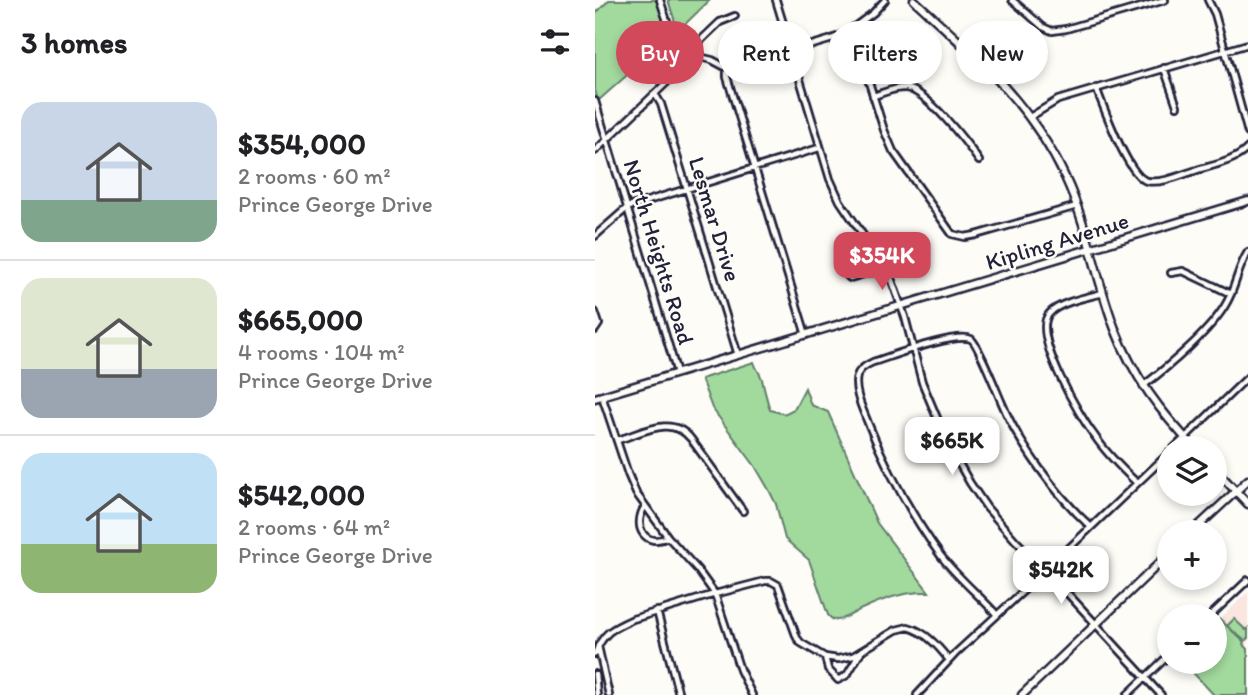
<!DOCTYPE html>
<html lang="en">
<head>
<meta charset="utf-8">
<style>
	body { margin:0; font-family:Itim,sans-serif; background:#f6f6f6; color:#202124; height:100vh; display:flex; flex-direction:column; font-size:26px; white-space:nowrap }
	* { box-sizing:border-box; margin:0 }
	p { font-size:23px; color:#757577 }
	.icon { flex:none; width:38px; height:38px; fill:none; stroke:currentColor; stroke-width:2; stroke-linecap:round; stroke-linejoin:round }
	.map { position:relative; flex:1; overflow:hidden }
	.side { display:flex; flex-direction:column; background:#fff; width:595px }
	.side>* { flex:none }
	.top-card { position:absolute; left:21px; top:21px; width:527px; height:63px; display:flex; gap:14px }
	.buttons { position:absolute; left:562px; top:436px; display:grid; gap:14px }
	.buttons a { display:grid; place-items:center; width:70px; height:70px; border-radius:50%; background:#fff; box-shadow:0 4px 10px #0003; font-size:35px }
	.price { position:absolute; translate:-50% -60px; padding:0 16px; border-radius:14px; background:#fff; color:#222; font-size:23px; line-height:46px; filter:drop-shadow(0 2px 4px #0008) }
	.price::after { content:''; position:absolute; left:50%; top:42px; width:21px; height:16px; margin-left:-10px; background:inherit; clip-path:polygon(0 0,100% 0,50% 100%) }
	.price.selected { background:#d1495b; color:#fff }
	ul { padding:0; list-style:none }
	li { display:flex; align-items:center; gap:21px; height:175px; padding:0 21px }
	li+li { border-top:2px solid #e0e0e0 }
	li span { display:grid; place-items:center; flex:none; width:196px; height:140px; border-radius:21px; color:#555 }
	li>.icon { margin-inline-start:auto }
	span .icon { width:84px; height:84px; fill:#fffc; stroke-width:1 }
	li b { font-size:30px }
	h2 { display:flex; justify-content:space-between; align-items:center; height:84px; padding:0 21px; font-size:30px }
	.tag { padding:0 24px; border-radius:32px; background:#fff; box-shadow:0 4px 10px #0003; font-size:24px; line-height:63px }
	.tag.selected { background:#d1495b; color:#fff }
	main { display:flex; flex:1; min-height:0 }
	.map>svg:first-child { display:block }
	.built { fill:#f8e6df }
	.green { fill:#a2d99d; stroke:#627e6c; stroke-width:2 }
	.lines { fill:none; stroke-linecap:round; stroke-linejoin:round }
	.street-casing { stroke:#22223b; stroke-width:10 }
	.secondary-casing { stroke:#22223b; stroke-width:11 }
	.street { stroke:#fdfcf7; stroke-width:4.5 }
	.secondary { stroke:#fdfcf7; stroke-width:6 }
	.labels { text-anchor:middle; stroke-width:5; stroke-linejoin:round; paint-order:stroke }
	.street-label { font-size:23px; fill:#22223b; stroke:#fdfcf7 }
</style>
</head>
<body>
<main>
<section class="side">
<h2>3 homes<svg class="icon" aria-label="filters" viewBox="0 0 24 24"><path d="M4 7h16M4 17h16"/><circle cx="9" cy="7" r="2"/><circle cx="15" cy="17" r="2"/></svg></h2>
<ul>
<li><span style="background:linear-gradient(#c9d6e8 70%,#7fa58c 0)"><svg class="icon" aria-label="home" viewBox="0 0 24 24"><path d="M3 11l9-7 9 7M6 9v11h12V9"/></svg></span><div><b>$354,000</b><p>2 rooms · 60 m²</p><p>Prince George Drive</p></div></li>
<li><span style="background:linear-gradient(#dfe7d0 65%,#9aa5b1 0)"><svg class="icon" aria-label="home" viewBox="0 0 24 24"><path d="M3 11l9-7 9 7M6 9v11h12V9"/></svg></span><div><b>$665,000</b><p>4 rooms · 104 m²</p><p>Prince George Drive</p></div></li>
<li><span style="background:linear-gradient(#bfe0f5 65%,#8fb573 0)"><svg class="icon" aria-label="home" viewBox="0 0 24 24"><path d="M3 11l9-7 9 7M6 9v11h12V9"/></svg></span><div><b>$542,000</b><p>2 rooms · 64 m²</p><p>Prince George Drive</p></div></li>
</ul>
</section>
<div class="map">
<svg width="653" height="695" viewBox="0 0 653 695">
	<rect width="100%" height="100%" fill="#fdfcf7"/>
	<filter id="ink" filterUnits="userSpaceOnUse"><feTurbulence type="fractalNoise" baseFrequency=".0143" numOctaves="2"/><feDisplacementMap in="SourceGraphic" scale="14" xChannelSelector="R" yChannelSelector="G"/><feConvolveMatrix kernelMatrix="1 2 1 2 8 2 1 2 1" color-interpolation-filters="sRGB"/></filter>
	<g filter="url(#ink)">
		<path class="built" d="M653 592V649L625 619Z"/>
		<path class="green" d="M14 0H62L71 27 75 37 3 101 0 90V14Z
			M73 0H115L83 31Z
			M159 362C161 369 165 373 167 379 169 390 172 400 175 410L189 414 199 409 210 388 216 405 233 412 282 523 334 592C311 591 290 598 269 608 261 611 251 619 243 620 237 620 237 619 233 615L214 560 190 539 181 504 174 490 160 466 117 408 106 379Z
			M625 619 632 626 639 619 651 630 653 628V638L650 641 632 626 649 642 648 644 653 649V695H619L588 662H620V625Z"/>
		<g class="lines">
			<defs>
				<path id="street" d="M65 0 75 30 87 49 96 55 117 60 132 68
					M181 0 235 179 245 201 295 275 310 317 327 382 353 444 375 483 392 508 421 541 451 570 566 695
					M417 0 448 27 457 31 471 29 570 0
					M613 0 620 14 653 133
					M251 33 260 46 268 63 289 130 298 151 357 234 370 237 381 235 482 206
					M132 68V77L211 335
					M132 68H141L234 40 251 33 278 13 290 0
					M569 68 582 106
					M501 88C509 107 533 177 552 181 567 184 586 175 599 171 618 165 639 162 653 148
					M60 94 66 104 143 355
					M278 96C288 93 300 87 311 88 332 91 372 143 384 161
					M0 101 82 373
					M435 117 463 100 653 44
					M0 151 92 63 103 43 125 22 140 16
					M0 236 33 207 224 148
					M282 255 252 266C249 270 251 275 255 278L290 268
					M576 273 588 271 636 294
					M508 293C493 297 464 302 454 314 436 334 485 417 499 435 511 453 526 468 542 483
					M0 312 4 324 0 330
					M548 386C573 367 618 329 632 302 641 286 643 267 653 252
					M7 396 33 474 41 493 73 537 102 569 120 594 145 670 157 695
					M23 440C47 433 77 414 96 439L148 511
					M579 448 653 377
					M50 506C37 527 50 548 73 537
					M62 611 84 695
					M402 615C384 595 363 578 346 556 316 515 292 470 273 423 268 410 258 390 262 376 264 369 271 365 278 362 297 356 360 332 376 339 382 342 402 392 406 401 424 445 461 495 496 527
					M615 616 653 580
					M3 646 14 695
					M0 654C8 632 18 628 38 619L120 594 170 581H176L183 585 202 638 206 643 230 657 243 659 258 656 301 630 313 627C331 632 343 646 354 660
					M230 657 233 669 243 680 252 675 266 652
					M0 674 2 695
					M322 695 362 652 451 570 574 453
					M532 695 574 655"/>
				<path id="secondary" d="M319 0C379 55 435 102 470 177 493 226 501 279 520 329 538 376 566 413 600 448
					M0 398 653 201
					M620 469 653 504
					M597 532 653 480
					M427 695 574 554"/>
			</defs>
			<use href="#street" class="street-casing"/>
			<use href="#secondary" class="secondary-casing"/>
			<use href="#street" class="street"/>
			<use href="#secondary" class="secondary"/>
		</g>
	</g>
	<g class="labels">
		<g class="street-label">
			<text transform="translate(120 219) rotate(73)" y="8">Lesmar Drive</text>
			<text transform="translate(462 241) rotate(-17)" y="8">Kipling Avenue</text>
			<text transform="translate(64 252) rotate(73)" y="8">North Heights Road</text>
		</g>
	</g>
</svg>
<div class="buttons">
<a><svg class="icon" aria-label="layers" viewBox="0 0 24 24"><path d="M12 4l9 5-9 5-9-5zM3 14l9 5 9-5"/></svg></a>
<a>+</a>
<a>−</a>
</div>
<b class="price selected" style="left:287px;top:292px">$354K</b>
<b class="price" style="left:357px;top:477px">$665K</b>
<b class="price" style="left:466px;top:606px">$542K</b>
<div class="top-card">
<a class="tag selected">Buy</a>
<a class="tag">Rent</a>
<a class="tag">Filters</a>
<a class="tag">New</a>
</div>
</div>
</main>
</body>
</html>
